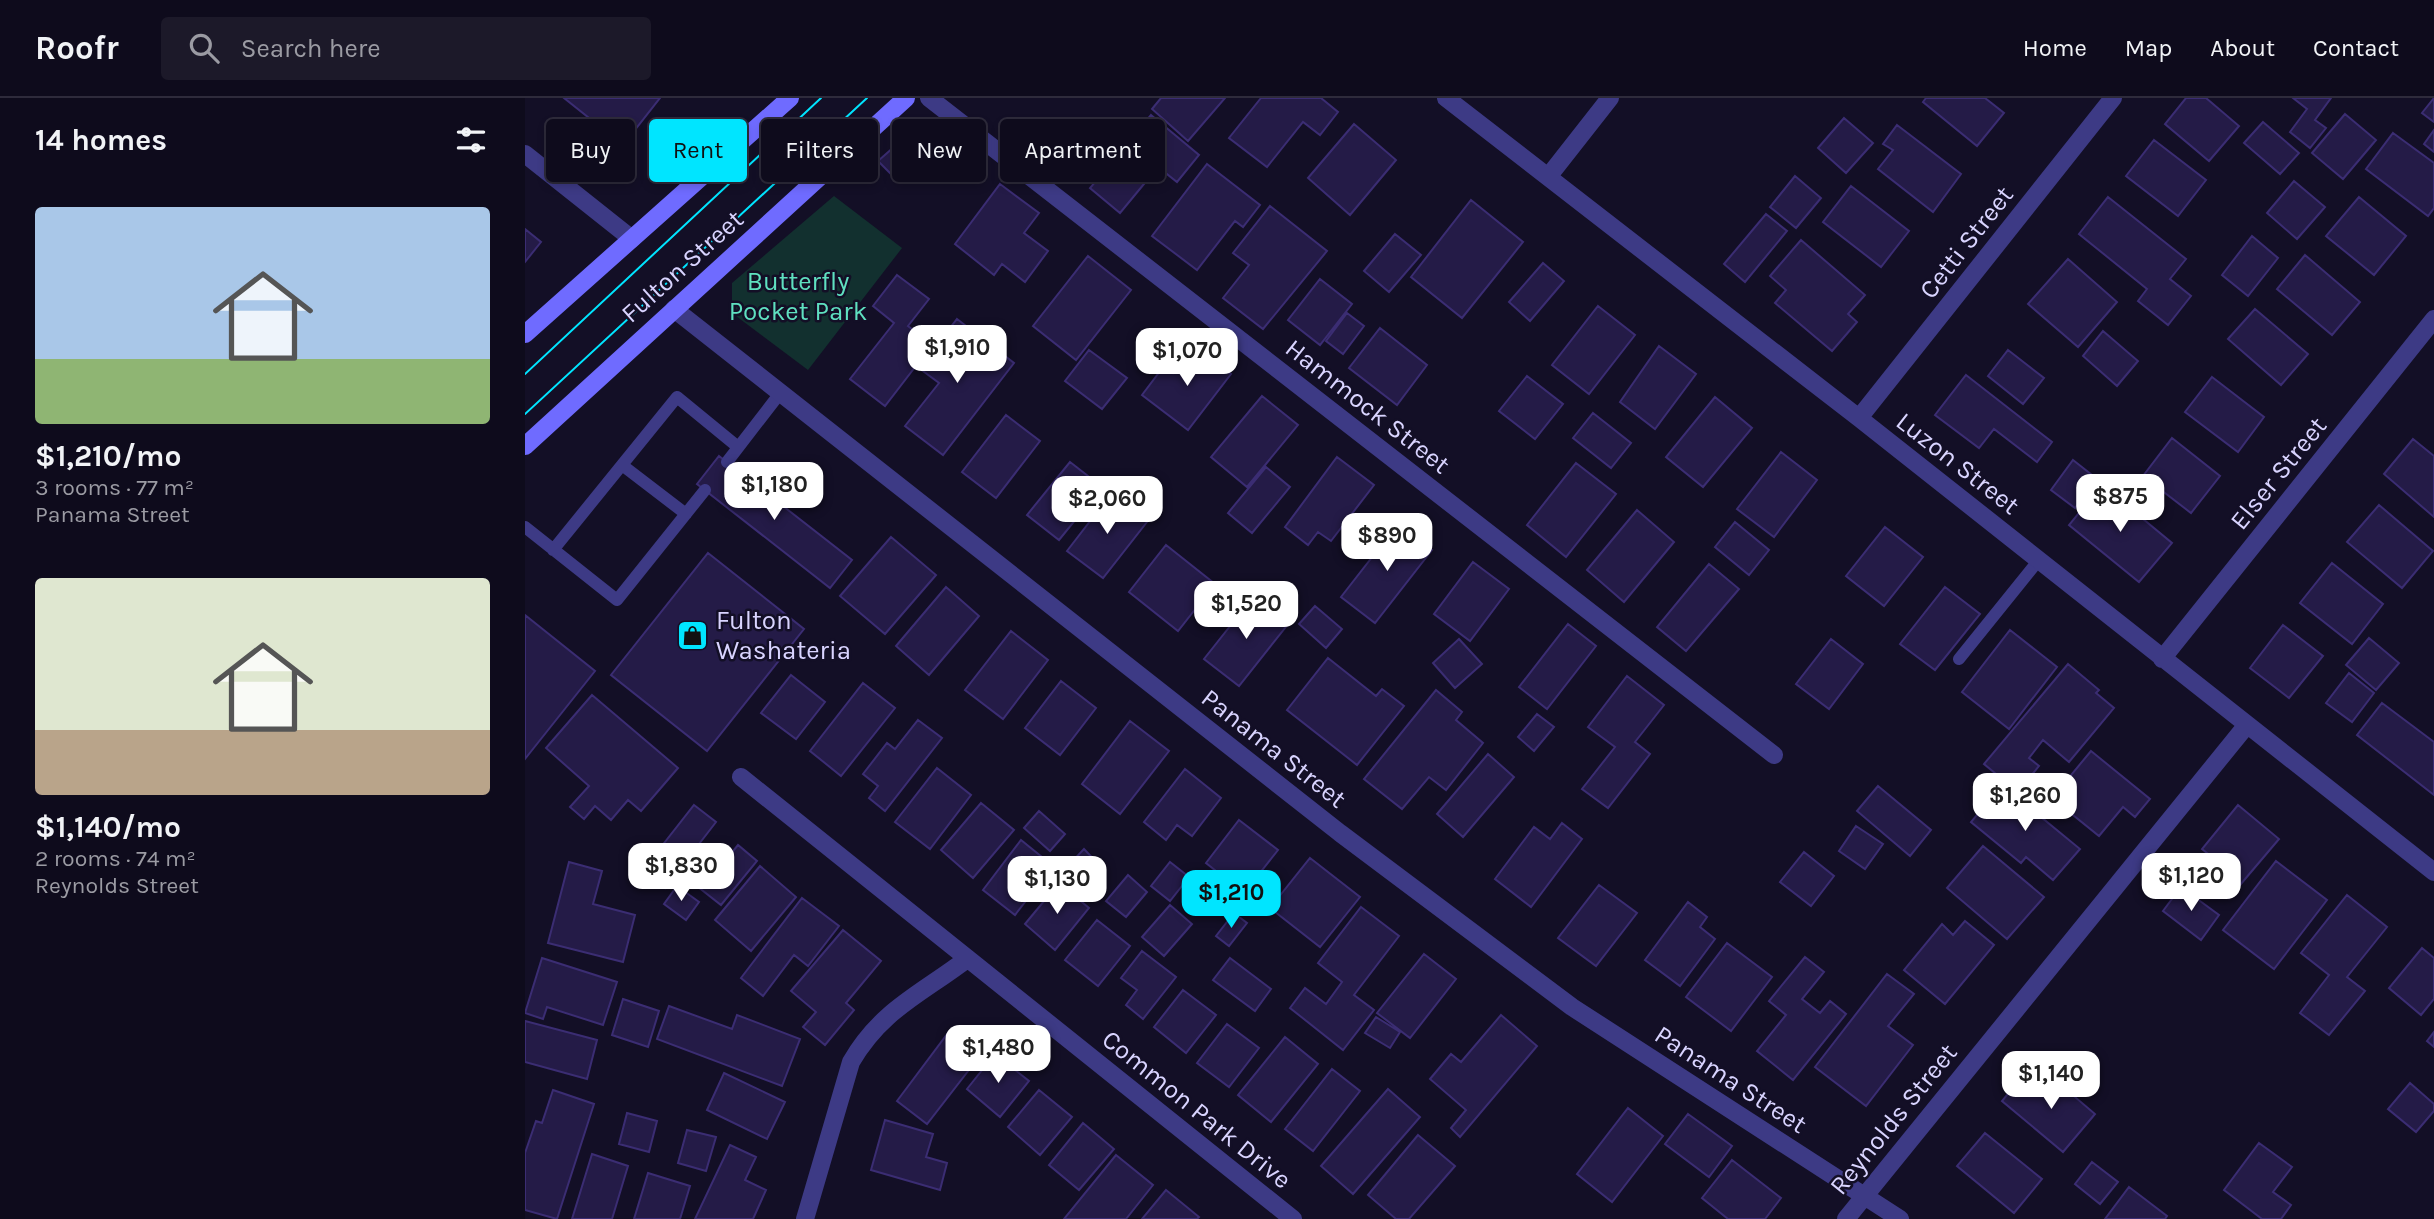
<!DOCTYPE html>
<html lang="en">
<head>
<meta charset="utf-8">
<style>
	body { margin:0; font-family:Karla,sans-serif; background:#1c1929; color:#f1f3f6; height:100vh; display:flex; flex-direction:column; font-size:26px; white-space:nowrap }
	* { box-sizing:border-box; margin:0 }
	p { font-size:23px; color:#9b9ba3 }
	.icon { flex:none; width:38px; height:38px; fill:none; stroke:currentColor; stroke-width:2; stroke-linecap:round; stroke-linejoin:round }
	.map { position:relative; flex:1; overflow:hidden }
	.panel { display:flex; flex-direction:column; background:#0e0b1c; width:525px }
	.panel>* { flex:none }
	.guide { position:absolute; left:21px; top:21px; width:665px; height:63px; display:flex; gap:14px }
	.price { position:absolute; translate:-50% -60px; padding:0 16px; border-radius:14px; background:#fff; color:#222; font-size:23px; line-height:46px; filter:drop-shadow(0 2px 4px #0008) }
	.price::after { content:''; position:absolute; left:50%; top:42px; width:21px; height:16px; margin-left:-10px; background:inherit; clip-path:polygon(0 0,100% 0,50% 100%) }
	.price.on { background:#00e5ff; color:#111 }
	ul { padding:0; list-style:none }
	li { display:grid; align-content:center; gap:14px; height:371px; padding:0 35px }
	li span { display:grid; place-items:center; height:217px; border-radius:7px; color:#555 }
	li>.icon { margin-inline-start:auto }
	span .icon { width:126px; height:126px; fill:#fffc; stroke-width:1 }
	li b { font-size:30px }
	h2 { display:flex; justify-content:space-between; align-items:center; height:84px; padding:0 35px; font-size:30px }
	.pill { padding:0 24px; border-radius:7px; background:#0e0b1c; box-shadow:0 4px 10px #0003,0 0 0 2px #2e2b3b; font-size:24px; line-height:63px }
	.pill.on { background:#00e5ff; color:#111 }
	header { display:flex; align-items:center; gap:42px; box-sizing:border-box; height:98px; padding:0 35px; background:#0e0b1c; border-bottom:2px solid #2e2b3b }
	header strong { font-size:33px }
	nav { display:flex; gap:38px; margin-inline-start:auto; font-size:24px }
	.search { width:490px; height:63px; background:#1c1929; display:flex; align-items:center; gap:18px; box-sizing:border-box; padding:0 24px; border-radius:7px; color:#9b9ba3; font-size:26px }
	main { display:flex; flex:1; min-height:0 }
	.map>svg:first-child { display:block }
	.green { fill:#12302f }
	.building { fill:#241b47; stroke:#3b2d73; stroke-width:2 }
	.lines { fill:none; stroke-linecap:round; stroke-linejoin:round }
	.service { stroke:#3d3a85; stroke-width:12 }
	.minor { stroke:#3d3a85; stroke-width:18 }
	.secondary { stroke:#6f6bff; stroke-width:18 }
	.tram { stroke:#00e5ff; stroke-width:2 }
	.labels { text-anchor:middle; stroke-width:5; stroke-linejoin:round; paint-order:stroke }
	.street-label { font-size:26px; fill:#d9d4ff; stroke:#130f26 }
	.park-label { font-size:26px; fill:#5fe0c0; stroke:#130f26 }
	.poi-label { font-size:26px; fill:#d9d4ff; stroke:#130f26; text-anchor:start }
</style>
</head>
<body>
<header>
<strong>Roofr</strong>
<div class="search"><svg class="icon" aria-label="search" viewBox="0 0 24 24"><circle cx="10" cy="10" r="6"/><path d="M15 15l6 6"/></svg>Search here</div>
<nav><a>Home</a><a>Map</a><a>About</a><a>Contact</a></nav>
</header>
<main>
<section class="panel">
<h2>14 homes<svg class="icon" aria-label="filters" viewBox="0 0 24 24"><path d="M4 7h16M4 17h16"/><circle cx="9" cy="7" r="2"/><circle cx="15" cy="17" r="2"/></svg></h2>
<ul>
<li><span style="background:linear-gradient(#a9c7e8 70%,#8fb573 0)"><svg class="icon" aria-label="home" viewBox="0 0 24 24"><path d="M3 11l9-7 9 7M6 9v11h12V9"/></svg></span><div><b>$1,210/mo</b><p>3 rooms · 77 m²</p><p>Panama Street</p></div></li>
<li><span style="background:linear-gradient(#dfe7d0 70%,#b9a48a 0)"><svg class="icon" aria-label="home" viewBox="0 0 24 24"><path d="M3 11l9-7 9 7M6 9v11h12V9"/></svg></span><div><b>$1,140/mo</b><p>2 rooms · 74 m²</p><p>Reynolds Street</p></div></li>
</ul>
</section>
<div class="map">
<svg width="1909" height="1121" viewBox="0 0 1909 1121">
	<rect width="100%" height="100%" fill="#130f26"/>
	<path class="green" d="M309 98 377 150 283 272 207 215V185Z"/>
	<path class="building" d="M39 0H135L98 47Z
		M636 0H700L663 43 627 11Z
		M736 0H796L813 14 795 37 778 24 742 69 704 40Z
		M1401 0H1460L1479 15 1452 48 1398 4Z
		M1661 0H1681L1714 28 1684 63 1640 26Z
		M1768 0H1806L1790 22 1801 30 1785 50 1765 34 1782 11Z
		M1909 0V24L1897 15Z
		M1820 16 1851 42 1818 81 1787 55Z
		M626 17 674 57 652 84 633 69 595 115 565 90Z
		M1319 20 1348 45 1321 75 1293 50Z
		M1738 24 1774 55 1755 76 1719 45Z
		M829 26 871 62 825 117 783 80Z
		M1372 27 1436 76 1408 114 1353 71 1368 52 1358 46Z
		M1909 32V54L1899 46Z
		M1868 35 1909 65V110L1903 118 1841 71Z
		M1629 42 1681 82 1653 118 1601 78Z
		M369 49 382 63 367 77 353 63Z
		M682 66 735 107 718 129 710 123 672 172 627 138Z
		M1270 78 1296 100 1271 130 1245 109Z
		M1769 83 1800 109 1772 141 1742 115Z
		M475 86 514 115 499 135 523 153 500 184 477 166 469 177 430 146Z
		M1326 88 1384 133 1356 169 1298 124Z
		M1583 99 1661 161 1645 181 1666 198 1643 227 1613 203 1622 191 1554 136Z
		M1834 99 1881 138 1849 177 1801 138Z
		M946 102 998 144 937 220 886 179Z
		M745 108 802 153 738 231 698 200 724 167 708 155Z
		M1241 116 1262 133 1220 184 1199 166Z
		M0 131 16 144 0 164Z
		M870 136 896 157 864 194 839 173Z
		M1727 138 1753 160 1723 198 1697 177Z
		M1276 142 1340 197 1323 216 1332 224 1307 253 1250 205 1261 192 1245 178Z
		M1780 157 1835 204 1807 237 1752 191Z
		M563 158 606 192 551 262 508 228Z
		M1543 161 1592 204 1553 249 1503 206Z
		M1018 165 1039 183 1005 223 984 204Z
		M372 177 404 201 383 228 407 247 360 308 325 281 369 225 348 208Z
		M795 181 827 206 795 247 763 222Z
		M1073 208 1110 237 1064 296 1027 267Z
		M1730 211 1783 256 1756 287 1703 241Z
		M822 215 839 228 818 256 801 243Z
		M432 221 489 265 418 357 380 328 414 285 394 270Z
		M855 230 902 267 872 307 824 270Z
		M1578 233 1613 263 1592 288 1558 258Z
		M668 248 706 276 663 332 617 297 639 268 648 275Z
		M1134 248 1171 276 1130 331 1095 304Z
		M564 252 602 280 577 311 540 283Z
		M1483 252 1519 280 1498 306 1463 278Z
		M1441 277 1527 344 1512 364 1469 331 1454 350 1410 317Z
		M1002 278 1038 306 1010 341 974 313Z
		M1687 279 1739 319 1713 354 1660 314Z
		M737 298 773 327 722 389 686 359Z
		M1190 299 1227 330 1178 389 1141 359Z
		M1068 315 1106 345 1086 370 1048 340Z
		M481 317 515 343 471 400 437 374Z
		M1647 340 1695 378 1666 415 1618 378Z
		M1888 341 1909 358V419L1859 376Z
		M1256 354 1292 382 1249 439 1212 411Z
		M194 358 327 462 305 490 172 386Z
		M812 359 849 387 806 443 793 434 783 447 760 429Z
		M1548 362 1572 381 1550 410 1526 392Z
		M545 364 577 389 534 442 502 417Z
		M1051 365 1091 396 1041 459 1002 427Z
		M741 369 765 389 727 435 703 415Z
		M1577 387 1647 445 1614 484 1544 427Z
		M586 396 622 424 578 480 542 453Z
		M1854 407 1908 453 1877 490 1822 444Z
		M1112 412 1149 444 1099 504 1062 472Z
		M1210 424 1244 452 1224 477 1190 449Z
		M873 426 907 452 850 525 816 499Z
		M1360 429 1398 459 1359 508 1321 478Z
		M366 439 411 477 360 536 315 498Z
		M641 447 690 486 653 533 604 494Z
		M183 455 279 531 182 653 86 577Z
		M948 464 984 491 945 543 909 516Z
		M1807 465 1858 506 1827 546 1775 505Z
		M1184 466 1214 491 1161 553 1132 529Z
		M421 489 454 518 404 577 371 548Z
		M1420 489 1455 516 1410 572 1375 546Z
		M729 498 764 525 714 588 679 561Z
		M790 508 817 531 801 550 774 526Z
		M0 517 70 573 0 661Z
		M1043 526 1071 548 1022 611 994 589Z
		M1758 527 1798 558 1764 600 1725 570Z
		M1485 532 1532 569 1484 631 1437 594Z
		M486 533 523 562 478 621 440 592Z
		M1844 540 1874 565 1851 592 1821 567Z
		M934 541 957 566 930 590 908 565Z
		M1306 541 1338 566 1304 611 1271 586Z
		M803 560 851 598 857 591 879 608 832 667 762 612Z
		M1543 566 1574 592 1571 595 1589 610 1544 664 1518 642 1504 660 1514 668 1493 694 1459 666Z
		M1824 575 1849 595 1827 624 1801 605Z
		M266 577 300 604 271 641 236 615Z
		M1102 578 1139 607 1110 644 1125 656 1083 710 1057 691 1090 649 1063 629Z
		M536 583 571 610 535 657 500 630Z
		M338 585 370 610 316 678 285 653Z
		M911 592 937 614 931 622 958 645 921 692 904 679 877 711 839 681Z
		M67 597 153 670 116 713 103 702 86 722 70 708 59 721 45 709 64 688 21 650Z
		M1857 605 1909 644V697L1832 637Z
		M1012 616 1029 629 1009 653 993 639Z
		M393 622 417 640 360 713 344 700 353 688 338 676 362 645 370 651Z
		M605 623 644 653 595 716 557 686Z
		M1566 653 1625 701 1610 719 1598 709 1574 738 1527 700Z
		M963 656 989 679 938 739 912 716Z
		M412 670 446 697 405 751 370 724Z
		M660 671 696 700 667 738 652 727 641 742 619 724Z
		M1477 687 1555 751 1528 782 1501 759 1496 765 1446 724Z
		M1353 688 1406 732 1385 758 1332 713Z
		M456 705 489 732 448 780 416 752Z
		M169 707 191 724 140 790 118 772Z
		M1713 707 1754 741 1704 800 1674 775 1687 759 1677 751Z
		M514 713 540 736 525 753 499 730Z
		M714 722 753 752 719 795 681 765Z
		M1037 725 1057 741 1006 809 970 781 1009 729 1025 741Z
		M1331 728 1358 746 1340 771 1314 753Z
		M496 742 528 768 490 817 458 792Z
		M190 747 204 758 213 747 232 763 196 807 163 781Z
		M1458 748 1519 799 1482 841 1422 790Z
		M559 751 576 769 559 785 543 768Z
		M1279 754 1309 778 1286 808 1255 784Z
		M785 760 835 799 795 849 745 810Z
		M1751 763 1802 802 1749 871 1698 832Z
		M44 764 77 773 68 806 110 817 98 864 23 845Z
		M645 764 664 779 645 803 626 788Z
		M235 768 271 799 226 853 190 822Z
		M603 777 622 794 601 819 581 803Z
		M534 785 564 810 530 852 500 826Z
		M1074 787 1112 815 1071 868 1033 840Z
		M152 788 174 804 161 822 139 806Z
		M1656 789 1694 817 1676 842 1638 813Z
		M1822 797 1862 829 1822 879 1840 893 1804 937 1775 915 1804 877 1776 855Z
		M277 800 314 828 283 868 269 857 238 898 216 880Z
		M1163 804 1182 819 1175 829 1190 841 1155 888 1120 862Z
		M645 807 667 826 639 858 617 839Z
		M836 809 874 838 829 897 849 912 818 952 765 910 780 890 801 906 817 884 793 865Z
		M709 815 722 825 704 848 691 838Z
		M572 822 605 848 573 888 540 862Z
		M1440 823 1469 847 1420 906 1379 872 1417 826 1428 837Z
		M318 832 356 863 321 905 329 912 300 947 278 929 291 914 266 893Z
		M1202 845 1247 879 1206 933 1161 899Z
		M1897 850 1909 860V901L1896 917 1864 890Z
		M617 853 651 879 618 921 601 907 612 892 596 880Z
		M899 856 931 881 885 940 852 915Z
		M1280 859 1299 874 1277 901 1295 915 1305 903 1321 916 1268 982 1232 953 1261 917 1244 903Z
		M17 860 92 884 78 927 22 909 18 921 0 915Z
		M705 860 746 891 730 913 688 882Z
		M1362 876 1389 896 1363 928 1388 947 1341 1008 1290 969Z
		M658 892 691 917 661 955 629 929Z
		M98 901 134 913 123 949 87 937Z
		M144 908 207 931 212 917 275 941 257 988 132 941Z
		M976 917 1012 948 935 1039 926 1030 941 1012 905 981 926 956 936 964Z
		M851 919 875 934 865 950 840 935Z
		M0 923 72 942 62 981 0 964Z
		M702 926 734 950 704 989 672 965Z
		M1909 934V949L1902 943Z
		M423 935 454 959 402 1026 372 1003Z
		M760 939 793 966 746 1024 713 997Z
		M470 956 504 983 475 1019 442 991Z
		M807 971 835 993 788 1053 760 1031Z
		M199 975 260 1004 242 1041 182 1012Z
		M1523 976 1570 1016 1538 1054 1477 1003 1490 987 1504 998Z
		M1885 985 1909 1006V1013L1891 1034 1863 1011Z
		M863 991 895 1019 828 1096 796 1068Z
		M28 992 69 1006 32 1121 0 1112V1055L11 1023 17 1025Z
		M514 992 547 1019 515 1057 483 1029Z
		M1103 1010 1138 1038 1087 1104 1052 1076Z
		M102 1015 132 1023 124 1054 94 1046Z
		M1163 1016 1207 1048 1184 1079 1140 1046Z
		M360 1022 408 1036 401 1059 422 1065 415 1092 346 1072Z
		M558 1025 589 1051 554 1092 524 1067Z
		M162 1032 191 1039 181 1073 153 1065Z
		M1460 1035 1517 1081 1489 1115 1432 1068Z
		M893 1037 930 1068 884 1121H871L843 1097Z
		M1734 1045 1767 1069 1748 1094 1766 1107 1756 1121H1737L1699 1092Z
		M205 1047 231 1059 220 1082 241 1092 228 1121H170Z
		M67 1056 103 1068 87 1121H47Z
		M591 1057 628 1087 601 1121H539Z
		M1207 1062 1256 1100 1240 1121H1203L1177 1100Z
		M1567 1064 1593 1084 1575 1106 1550 1086Z
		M123 1075 165 1088 155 1121H109Z
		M1604 1089 1642 1118 1640 1121H1580Z
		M641 1092 674 1119 672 1121H617Z"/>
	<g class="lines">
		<path class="service" d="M202 364 256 294
			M97 367 161 416
			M0 429 92 502 180 392
			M28 452 152 299 213 349
			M1434 561 1513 463"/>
		<path class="minor" d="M404 0 1249 657
			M921 0 1334 320 1909 774
			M0 56 107 141
			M1023 79 1085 0
			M149 211 815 735 1047 909 1375 1121
			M1334 320 1588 0
			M1637 561 1909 221
			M216 679 768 1121
			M280 1121 326 964C356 912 396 896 442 861
			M1321 1121 1721 628"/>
		<path class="secondary" d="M0 236 265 0
			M0 348 381 0"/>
		<path class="tram" d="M0 276 296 0
			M0 316 342 0"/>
	</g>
	<defs>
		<symbol id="shop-square" viewBox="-11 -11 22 22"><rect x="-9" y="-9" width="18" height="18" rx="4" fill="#00e5ff" stroke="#130f26"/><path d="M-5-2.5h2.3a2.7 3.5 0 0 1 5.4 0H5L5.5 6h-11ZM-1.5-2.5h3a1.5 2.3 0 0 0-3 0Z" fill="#111"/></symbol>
	</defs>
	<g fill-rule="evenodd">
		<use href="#shop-square" x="150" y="520" width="35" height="35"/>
	</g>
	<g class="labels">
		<g class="street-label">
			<text transform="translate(1441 144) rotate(-52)" y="9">Cetti Street</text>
			<text transform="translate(157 168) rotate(-42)" y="9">Fulton Street</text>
			<text transform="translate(843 308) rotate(38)" y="9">Hammock Street</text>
			<text transform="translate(1433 365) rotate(38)" y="9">Luzon Street</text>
			<text transform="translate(1753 375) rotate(-51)" y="9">Elser Street</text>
			<text transform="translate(749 650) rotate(38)" y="9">Panama Street</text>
			<text transform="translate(1206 981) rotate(33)" y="9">Panama Street</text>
			<text transform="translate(672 1011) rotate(39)" y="9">Common Park Drive</text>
			<text transform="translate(1368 1021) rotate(-51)" y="9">Reynolds Street</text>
		</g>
		<g class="park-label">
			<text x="273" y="192">Butterfly<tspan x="273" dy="30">Pocket Park</tspan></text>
		</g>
		<g class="poi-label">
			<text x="191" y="531">Fulton<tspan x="191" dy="30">Washateria</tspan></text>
		</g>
	</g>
</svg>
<b class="price" style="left:432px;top:287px">$1,910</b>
<b class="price" style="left:662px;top:290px">$1,070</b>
<b class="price" style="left:249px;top:424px">$1,180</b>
<b class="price" style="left:1595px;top:436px">$875</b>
<b class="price" style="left:582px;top:438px">$2,060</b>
<b class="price" style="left:862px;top:475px">$890</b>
<b class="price" style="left:721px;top:543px">$1,520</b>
<b class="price" style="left:1500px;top:735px">$1,260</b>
<b class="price" style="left:156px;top:805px">$1,830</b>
<b class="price" style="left:1666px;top:815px">$1,120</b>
<b class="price" style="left:532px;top:818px">$1,130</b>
<b class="price on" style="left:706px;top:832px">$1,210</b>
<b class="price" style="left:473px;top:987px">$1,480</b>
<b class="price" style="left:1526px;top:1013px">$1,140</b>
<div class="guide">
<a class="pill">Buy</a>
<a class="pill on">Rent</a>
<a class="pill">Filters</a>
<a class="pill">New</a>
<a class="pill">Apartment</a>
</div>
</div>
</main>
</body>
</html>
